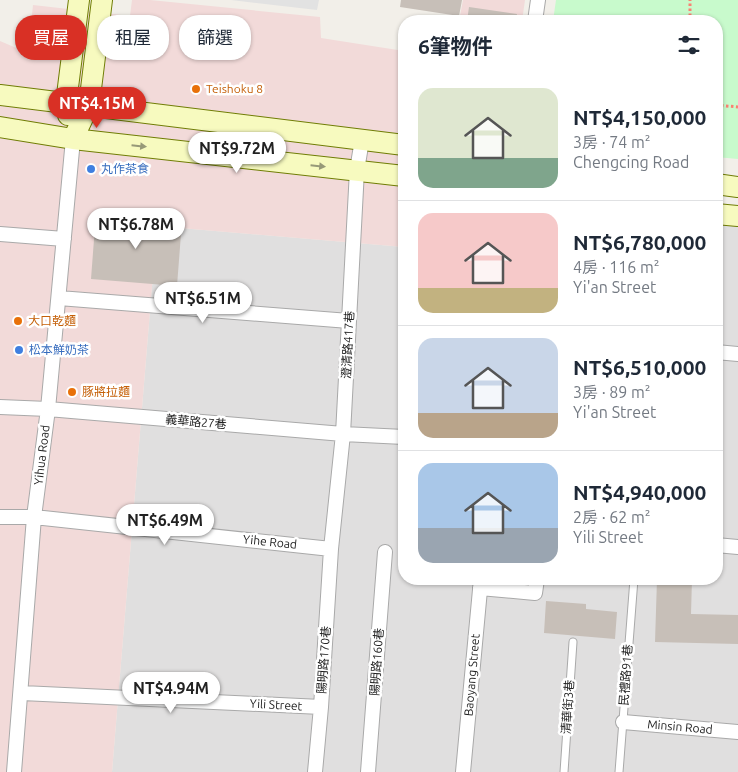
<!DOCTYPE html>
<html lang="zh-TW">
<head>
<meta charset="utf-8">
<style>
	body { margin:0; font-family:Ubuntu,"Noto Sans TC",sans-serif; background:#f6f6f7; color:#1f2937; height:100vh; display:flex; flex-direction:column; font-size:19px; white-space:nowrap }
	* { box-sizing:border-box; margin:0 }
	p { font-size:16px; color:#747a83 }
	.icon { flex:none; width:28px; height:28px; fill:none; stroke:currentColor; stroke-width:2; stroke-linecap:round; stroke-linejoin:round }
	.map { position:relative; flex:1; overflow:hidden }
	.details { position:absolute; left:398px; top:15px; width:325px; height:570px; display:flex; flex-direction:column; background:#fff; border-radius:20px; box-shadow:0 1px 4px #0004 }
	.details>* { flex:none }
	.hud { position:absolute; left:15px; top:15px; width:308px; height:45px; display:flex; gap:10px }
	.price { position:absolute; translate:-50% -42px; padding:0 11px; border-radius:18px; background:#fff; color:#222; font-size:16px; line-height:32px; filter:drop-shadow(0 1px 2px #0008) }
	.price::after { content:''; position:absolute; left:50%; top:30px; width:15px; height:11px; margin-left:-8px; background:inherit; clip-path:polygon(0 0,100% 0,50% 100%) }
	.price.on { background:#d93025; color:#fff }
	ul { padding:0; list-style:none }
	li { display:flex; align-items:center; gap:15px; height:125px; padding:0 20px }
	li+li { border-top:1px solid #e0e1e3 }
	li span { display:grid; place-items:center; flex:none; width:140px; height:100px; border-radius:15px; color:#555 }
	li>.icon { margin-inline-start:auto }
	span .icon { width:60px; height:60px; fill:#fffc; stroke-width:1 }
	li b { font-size:21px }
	h2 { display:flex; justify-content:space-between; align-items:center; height:60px; padding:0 20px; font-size:21px }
	.chip { padding:0 18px; border-radius:20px; background:#fff; box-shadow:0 1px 4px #0004; font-size:18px; line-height:45px }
	.chip.on { background:#d93025; color:#fff }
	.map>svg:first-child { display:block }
	.residential { fill:#e0dfdf }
	.commercial { fill:#f2dad9 }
	.park { fill:#c8facc }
	.parking { fill:#e2e2e2 }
	.building { fill:#c7bfb8 }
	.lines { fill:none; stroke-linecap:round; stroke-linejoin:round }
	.lane-casing { stroke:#a9a9a9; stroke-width:9 }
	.street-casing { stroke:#a9a9a9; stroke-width:16 }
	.secondary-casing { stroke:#707d05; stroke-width:22 }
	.path { stroke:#fa8072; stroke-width:3; stroke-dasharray:2.5 2.5; stroke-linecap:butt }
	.lane { stroke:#fff; stroke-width:7 }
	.street { stroke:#fff; stroke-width:14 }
	.secondary { stroke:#f7fabf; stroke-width:20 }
	.oneway { fill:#979978 }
	.food-dot { fill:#e8710a; stroke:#fff; stroke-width:2 }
	.shop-dot { fill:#3f7fe0; stroke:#fff; stroke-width:2 }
	.labels { text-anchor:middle; stroke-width:5; stroke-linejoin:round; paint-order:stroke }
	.food-label { font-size:12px; fill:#c56008; stroke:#fff; text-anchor:start }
	.shop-label { font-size:12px; fill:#366cbe; stroke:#fff; text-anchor:start }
	.street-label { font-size:12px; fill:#222; stroke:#fff }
</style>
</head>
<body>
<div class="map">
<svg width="738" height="772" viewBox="0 0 738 772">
	<rect width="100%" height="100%" fill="#f2efe9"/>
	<path class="residential" d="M716 219 738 221V772H112L157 226 404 247V579H716Z"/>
	<path class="commercial" d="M132 0H150L320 17 321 38 404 51V247L157 226 112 772H0V41L28 53 33 5 130 16Z
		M463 0H525L522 21H459Z"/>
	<path class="park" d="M556 0H738V159L716 157V21H553Z"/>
	<path class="parking" d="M231 0H319L317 10Z"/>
	<path class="building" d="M401 0H462L459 16 400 7Z
		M469 7 517 14 516 21H467Z
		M96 213 182 221 177 286 91 279Z
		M657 579H692L691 614 738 615V644L655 642Z
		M546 601 586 604V609L617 612 615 639 544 633Z"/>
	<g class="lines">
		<defs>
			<path id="lane" d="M564 772 573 642
				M619 772 634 579"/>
			<path id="street" d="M535 21 538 0
				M0 234 64 239
				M59 298 349 321
				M716 352 738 354
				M0 407 48 409 343 434 404 437
				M0 517H34L331 549
				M716 545 738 547
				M480 588 535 593 537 579
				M22 693 321 707
				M623 722 738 732
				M14 772 34 517 48 409 73 139
				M315 772 321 707 331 549 343 434 357 170 362 140
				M368 772 385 552
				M463 772 481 579"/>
			<path id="secondary" d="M0 95 404 145
				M68 115 66 103 79 0
				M0 127 73 139 404 176
				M73 139 89 105 102 0
				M716 184 738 187
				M716 214 738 216"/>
		</defs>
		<use href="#lane" class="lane-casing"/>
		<use href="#street" class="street-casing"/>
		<use href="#secondary" class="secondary-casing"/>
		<path class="path" d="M690 21V0
			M716 105 738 107"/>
		<use href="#lane" class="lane"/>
		<use href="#street" class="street"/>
		<use href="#secondary" class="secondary"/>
	</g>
	<defs><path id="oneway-solid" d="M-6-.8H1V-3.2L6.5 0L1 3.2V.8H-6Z" transform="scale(1.25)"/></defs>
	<g class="oneway">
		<use href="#oneway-solid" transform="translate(139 146) rotate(6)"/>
		<use href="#oneway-solid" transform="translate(318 166) rotate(6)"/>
	</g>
	<g class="food-dot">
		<circle cx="196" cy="89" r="5"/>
		<circle cx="18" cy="321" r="5"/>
		<circle cx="72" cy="392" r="5"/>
	</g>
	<g class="shop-dot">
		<circle cx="91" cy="169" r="5"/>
		<circle cx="19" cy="350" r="5"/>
	</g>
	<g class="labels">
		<g class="food-label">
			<text x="206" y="93">Teishoku 8</text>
			<text x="28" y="325">大口乾麵</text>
			<text x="82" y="396">豚將拉麵</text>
		</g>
		<g class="shop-label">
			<text x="101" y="173">丸作茶食</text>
			<text x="29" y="354">松本鮮奶茶</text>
		</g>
		<g class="street-label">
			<text transform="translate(348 345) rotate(-87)" y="4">澄清路417巷</text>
			<text transform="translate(196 422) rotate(5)" y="4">義華路27巷</text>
			<text transform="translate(42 455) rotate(-83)" y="4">Yihua Road</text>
			<text transform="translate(270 542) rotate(6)" y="4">Yihe Road</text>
			<text transform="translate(324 660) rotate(-86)" y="4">陽明路170巷</text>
			<text transform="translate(377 662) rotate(-86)" y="4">陽明路160巷</text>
			<text transform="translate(472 675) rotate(-85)" y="4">Baoyang Street</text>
			<text transform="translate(626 675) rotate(-86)" y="4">民禮路91巷</text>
			<text transform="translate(276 705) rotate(3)" y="4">Yili Street</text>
			<text transform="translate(568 707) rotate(-86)" y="4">清華街3巷</text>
			<text transform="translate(680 727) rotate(5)" y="4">Minsin Road</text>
		</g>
	</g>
</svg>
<b class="price on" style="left:97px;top:129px">NT$4.15M</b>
<b class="price" style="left:237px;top:174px">NT$9.72M</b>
<b class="price" style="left:136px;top:250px">NT$6.78M</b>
<b class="price" style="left:203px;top:324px">NT$6.51M</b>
<b class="price" style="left:165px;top:546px">NT$6.49M</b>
<b class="price" style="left:171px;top:714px">NT$4.94M</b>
<div class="hud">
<a class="chip on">買屋</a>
<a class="chip">租屋</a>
<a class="chip">篩選</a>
</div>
<section class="details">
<h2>6筆物件<svg class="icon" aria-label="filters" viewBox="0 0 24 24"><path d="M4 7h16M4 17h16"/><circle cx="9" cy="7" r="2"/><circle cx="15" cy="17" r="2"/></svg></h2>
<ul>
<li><span style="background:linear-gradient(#dfe7d0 70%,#7fa58c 0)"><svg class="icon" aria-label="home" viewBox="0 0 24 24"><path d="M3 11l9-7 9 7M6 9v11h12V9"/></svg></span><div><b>NT$4,150,000</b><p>3房 · 74 m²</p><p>Chengcing Road</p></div></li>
<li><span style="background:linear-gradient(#f6c9c9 75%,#c2b280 0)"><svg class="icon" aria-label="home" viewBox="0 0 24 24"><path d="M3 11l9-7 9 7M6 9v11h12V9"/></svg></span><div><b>NT$6,780,000</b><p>4房 · 116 m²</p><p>Yi'an Street</p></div></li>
<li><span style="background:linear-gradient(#c9d6e8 75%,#b9a48a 0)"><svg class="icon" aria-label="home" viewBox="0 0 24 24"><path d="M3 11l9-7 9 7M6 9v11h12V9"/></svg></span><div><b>NT$6,510,000</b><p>3房 · 89 m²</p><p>Yi'an Street</p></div></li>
<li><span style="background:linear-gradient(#a9c7e8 65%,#9aa5b1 0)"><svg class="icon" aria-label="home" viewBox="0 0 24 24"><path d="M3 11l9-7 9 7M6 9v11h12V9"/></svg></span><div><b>NT$4,940,000</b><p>2房 · 62 m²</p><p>Yili Street</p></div></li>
</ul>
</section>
</div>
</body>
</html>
